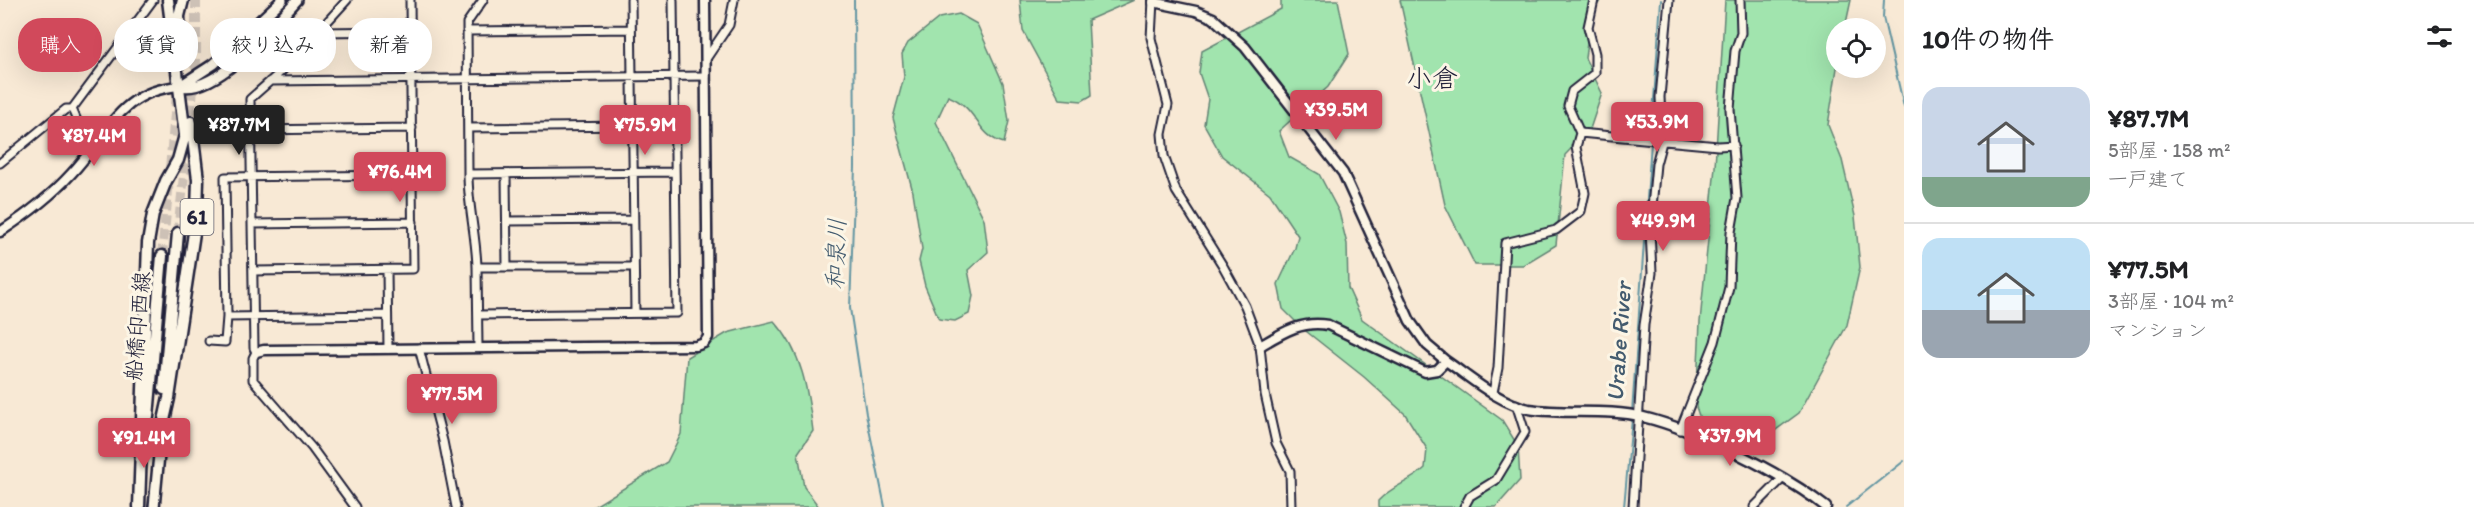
<!DOCTYPE html>
<html lang="ja">
<head>
<meta charset="utf-8">
<style>
	body { margin:0; font-family:Itim,"Klee One",sans-serif; background:#f6f6f6; color:#202124; height:100vh; display:flex; flex-direction:column; font-size:22px; white-space:nowrap }
	* { box-sizing:border-box; margin:0 }
	p { font-size:20px; color:#757577 }
	.icon { flex:none; width:33px; height:33px; fill:none; stroke:currentColor; stroke-width:2; stroke-linecap:round; stroke-linejoin:round }
	.map { position:relative; flex:1; overflow:hidden }
	.panel { display:flex; flex-direction:column; background:#fff; width:570px }
	.panel>* { flex:none }
	.hud { position:absolute; left:18px; top:18px; width:570px; height:54px; display:flex; gap:12px }
	.buttons { position:absolute; left:1826px; top:18px; display:grid; gap:12px }
	.buttons a { display:grid; place-items:center; width:60px; height:60px; border-radius:50%; background:#fff; box-shadow:0 6px 24px #0002; font-size:30px }
	.price { position:absolute; translate:-50% -51px; padding:0 14px; border-radius:6px; background:#d1495b; color:#fff; font-size:20px; line-height:39px; filter:drop-shadow(0 2px 3px #0008) }
	.price::after { content:''; position:absolute; left:50%; top:36px; width:18px; height:14px; margin-left:-9px; background:inherit; clip-path:polygon(0 0,100% 0,50% 100%) }
	.price.on { background:#222; color:#fff }
	ul { padding:0; list-style:none }
	li { display:flex; align-items:center; gap:18px; height:150px; padding:0 18px }
	li+li { border-top:2px solid #e0e0e0 }
	li span { display:grid; place-items:center; flex:none; width:168px; height:120px; border-radius:18px; color:#555 }
	li>.icon { margin-inline-start:auto }
	span .icon { width:72px; height:72px; fill:#fffc; stroke-width:1 }
	li b { font-size:26px }
	h2 { display:flex; justify-content:space-between; align-items:center; height:72px; padding:0 18px; font-size:26px }
	.tag { padding:0 21px; border-radius:24px; background:#fff; box-shadow:0 6px 24px #0002; font-size:21px; line-height:54px }
	.tag.on { background:#d1495b; color:#fff }
	main { display:flex; flex:1; min-height:0 }
	.map>svg:first-child { display:block }
	.green { fill:#a1e4ae; stroke:#628374; stroke-width:1.5 }
	.lines { fill:none; stroke-linecap:round; stroke-linejoin:round }
	.stream { stroke:#6395a2; stroke-width:2 }
	.primary-tunnel { stroke:#cdc1b6; stroke-width:10; stroke-dasharray:10 5; stroke-linecap:butt }
	.minor-casing { stroke:#22223b; stroke-width:11 }
	.tertiary-casing { stroke:#22223b; stroke-width:13 }
	.secondary-casing { stroke:#22223b; stroke-width:14 }
	.primary-casing { stroke:#22223b; stroke-width:15 }
	.minor { stroke:#fcf5e5; stroke-width:7 }
	.tertiary { stroke:#fcf5e5; stroke-width:8 }
	.secondary { stroke:#fcf5e5; stroke-width:9 }
	.primary { stroke:#fcf5e5; stroke-width:10 }
	.labels { text-anchor:middle; stroke-width:6; stroke-linejoin:round; paint-order:stroke }
	.shield { fill:#fcf5e5; stroke:#63616e; stroke-width:1.5 }
	.shield-label { font-size:21px; font-weight:bold; fill:#22223b }
	.street-label { font-size:22px; fill:#22223b; stroke:#fcf5e5 }
	.water-label { font-size:24px; font-style:italic; fill:#435b6f; stroke:#fcf5e5 }
	.quarter-label { font-size:26px; fill:#22223b; stroke:#fcf5e5 }
</style>
</head>
<body>
<main>
<div class="map">
<svg width="1904" height="507" viewBox="0 0 1904 507">
	<rect width="100%" height="100%" fill="#f8e9d5"/>
	<filter id="ink" filterUnits="userSpaceOnUse"><feTurbulence type="fractalNoise" baseFrequency=".0167" numOctaves="2"/><feDisplacementMap in="SourceGraphic" scale="12" xChannelSelector="R" yChannelSelector="G"/><feConvolveMatrix kernelMatrix="1 2 1 2 8 2 1 2 1" color-interpolation-filters="sRGB"/></filter>
	<g filter="url(#ink)">
		<path class="green" d="M1020 0H1134L1088 20 1092 95 1082 101 1060 99 1023 31Z
			M1281 0H1338L1349 54 1328 87 1279 131 1289 157 1319 174 1339 212 1347 244 1348 288 1362 319 1502 420 1518 446 1520 480 1496 507H1378V501C1391 486 1411 482 1425 468L1427 449 1405 414 1364 377 1302 328 1283 309 1278 284 1295 248 1298 236 1270 194 1222 156 1204 124 1208 99 1199 73 1202 51 1281 9Z
			M1400 0H1601L1591 13 1585 58 1602 93 1590 129 1565 155 1556 245 1523 265H1475L1445 205Z
			M1725 0H1851L1845 28H1836L1837 68 1828 125 1842 160 1855 216 1860 267 1847 325 1799 413 1769 435 1734 440 1705 433 1696 407 1700 322 1715 167Z
			M959 14 977 24 1003 83 1009 121 1004 143C976 136 978 107 948 96L936 122 984 219 988 252 968 270 973 296 969 314 955 321 939 319 925 286 919 261 922 249 913 192 893 118 904 77 902 54 908 43 939 18Z
			M774 321C802 351 808 391 813 431L798 453 804 487 819 507H593L667 462 681 434 687 357 727 333Z"/>
		<g class="lines">
			<path class="stream" d="M854 0 855 167 850 308 866 414 885 507
				M1884 0 1883 17 1904 107
				M1632 413 1661 0
				M1624 507 1632 419
				M1846 507 1904 461"/>
			<path class="primary-tunnel" d="M178 233 196 61V0
				M162 256 177 92"/>
			<defs>
				<path id="minor" d="M347 0 284 69 250 99 254 348 256 352 253 358V380L312 448 355 507
					M483 0 467 23 468 174 675 172
					M631 0 635 313
					M1153 0 1151 38 1168 105 1162 134 1164 156 1176 191 1223 266 1245 306 1260 346 1265 394 1276 443 1290 471 1291 507
					M467 31 631 29
					M318 32 411 31
					M706 59 729 25 734 0
					M270 81 706 76
					M72 109 153 0
					M468 128 632 126
					M251 130 412 128
					M1580 133 1718 146 1734 145
					M0 163 66 109H72L90 151
					M468 174C468 207 476 234 477 267
					M506 174 507 267
					M507 221 633 220
					M252 224 413 222
					M387 270 388 349
					M253 271 413 269 410 0
					M387 315 227 317 225 177 412 175
					M478 315 677 313 673 0
					M209 341 225 342 227 317
					M419 348 443 441 456 507
					M478 348 477 267H634
					M1493 392 1498 368 1505 243 1556 230 1581 211 1585 193 1576 147 1580 133 1568 106 1572 91 1595 73V54L1588 27 1594 0
					M1680 430 1715 342 1729 287 1731 232 1737 198 1730 109 1735 51 1741 33 1740 0
					M1464 507 1470 496 1496 480 1525 432 1516 404
					M1633 507 1644 325 1652 273 1650 229 1656 164 1662 142 1660 97 1669 0
					M1754 507 1782 479"/>
				<path id="tertiary" d="M1153 2 1196 11 1213 18 1245 47 1343 173 1410 321 1427 345 1446 361
					M0 232C26 215 51 196 71 174 109 134 118 91 180 86
					M1260 346C1282 333 1302 320 1328 325L1425 372 1437 370 1446 361C1471 378 1499 403 1529 409 1566 415 1606 408 1643 417 1696 430 1783 473 1826 507
					M256 352 264 350 696 346 704 343 708 337 705 0"/>
				<path id="secondary" d="M180 86C217 95 274 25 297 0
					M180 86 214 64 282 0
					M154 507 161 434"/>
				<path id="primary" d="M180 44 179 16 183 0
					M164 389 178 233
					M148 417 162 256
					M161 434 169 398 197 213 198 180 191 122
					M139 507 148 243 153 214 166 181 178 160 185 135 168 0"/>
			</defs>
			<use href="#minor" class="minor-casing"/>
			<use href="#tertiary" class="tertiary-casing"/>
			<use href="#secondary" class="secondary-casing"/>
			<use href="#primary" class="primary-casing"/>
			<use href="#minor" class="minor"/>
			<use href="#tertiary" class="tertiary"/>
			<use href="#secondary" class="secondary"/>
			<use href="#primary" class="primary"/>
		</g>
	</g>
	<g class="labels">
		<rect class="shield" x="180.5" y="199" width="33" height="36" rx="4.5"/>
		<g class="shield-label">
			<text x="197" y="224">61</text>
		</g>
		<g class="street-label">
			<text transform="translate(137 326) rotate(-85)" y="8">船橋印西線</text>
		</g>
		<g class="water-label">
			<text transform="translate(836 254) rotate(-88)" y="8">和泉川</text>
			<text transform="translate(1619 342) rotate(-86)" y="8">Urabe River</text>
		</g>
		<g class="quarter-label">
			<text x="1432" y="87">小倉</text>
		</g>
	</g>
</svg>
<div class="buttons">
<a><svg class="icon" aria-label="locate" viewBox="0 0 24 24"><circle cx="12" cy="12" r="6"/><path d="M12 2v4M12 18v4M2 12h4M18 12h4"/></svg></a>
</div>
<b class="price" style="left:1336px;top:141px">¥39.5M</b>
<b class="price" style="left:1657px;top:153px">¥53.9M</b>
<b class="price on" style="left:239px;top:156px">¥87.7M</b>
<b class="price" style="left:645px;top:156px">¥75.9M</b>
<b class="price" style="left:94px;top:167px">¥87.4M</b>
<b class="price" style="left:400px;top:203px">¥76.4M</b>
<b class="price" style="left:1663px;top:252px">¥49.9M</b>
<b class="price" style="left:452px;top:425px">¥77.5M</b>
<b class="price" style="left:1730px;top:467px">¥37.9M</b>
<b class="price" style="left:144px;top:469px">¥91.4M</b>
<div class="hud">
<a class="tag on">購入</a>
<a class="tag">賃貸</a>
<a class="tag">絞り込み</a>
<a class="tag">新着</a>
</div>
</div>
<section class="panel">
<h2>10件の物件<svg class="icon" aria-label="filters" viewBox="0 0 24 24"><path d="M4 7h16M4 17h16"/><circle cx="9" cy="7" r="2"/><circle cx="15" cy="17" r="2"/></svg></h2>
<ul>
<li><span style="background:linear-gradient(#c9d6e8 75%,#7fa58c 0)"><svg class="icon" aria-label="home" viewBox="0 0 24 24"><path d="M3 11l9-7 9 7M6 9v11h12V9"/></svg></span><div><b>¥87.7M</b><p>5部屋 · 158 m²</p><p>一戸建て</p></div></li>
<li><span style="background:linear-gradient(#bfe0f5 60%,#9aa5b1 0)"><svg class="icon" aria-label="home" viewBox="0 0 24 24"><path d="M3 11l9-7 9 7M6 9v11h12V9"/></svg></span><div><b>¥77.5M</b><p>3部屋 · 104 m²</p><p>マンション</p></div></li>
</ul>
</section>
</main>
</body>
</html>
